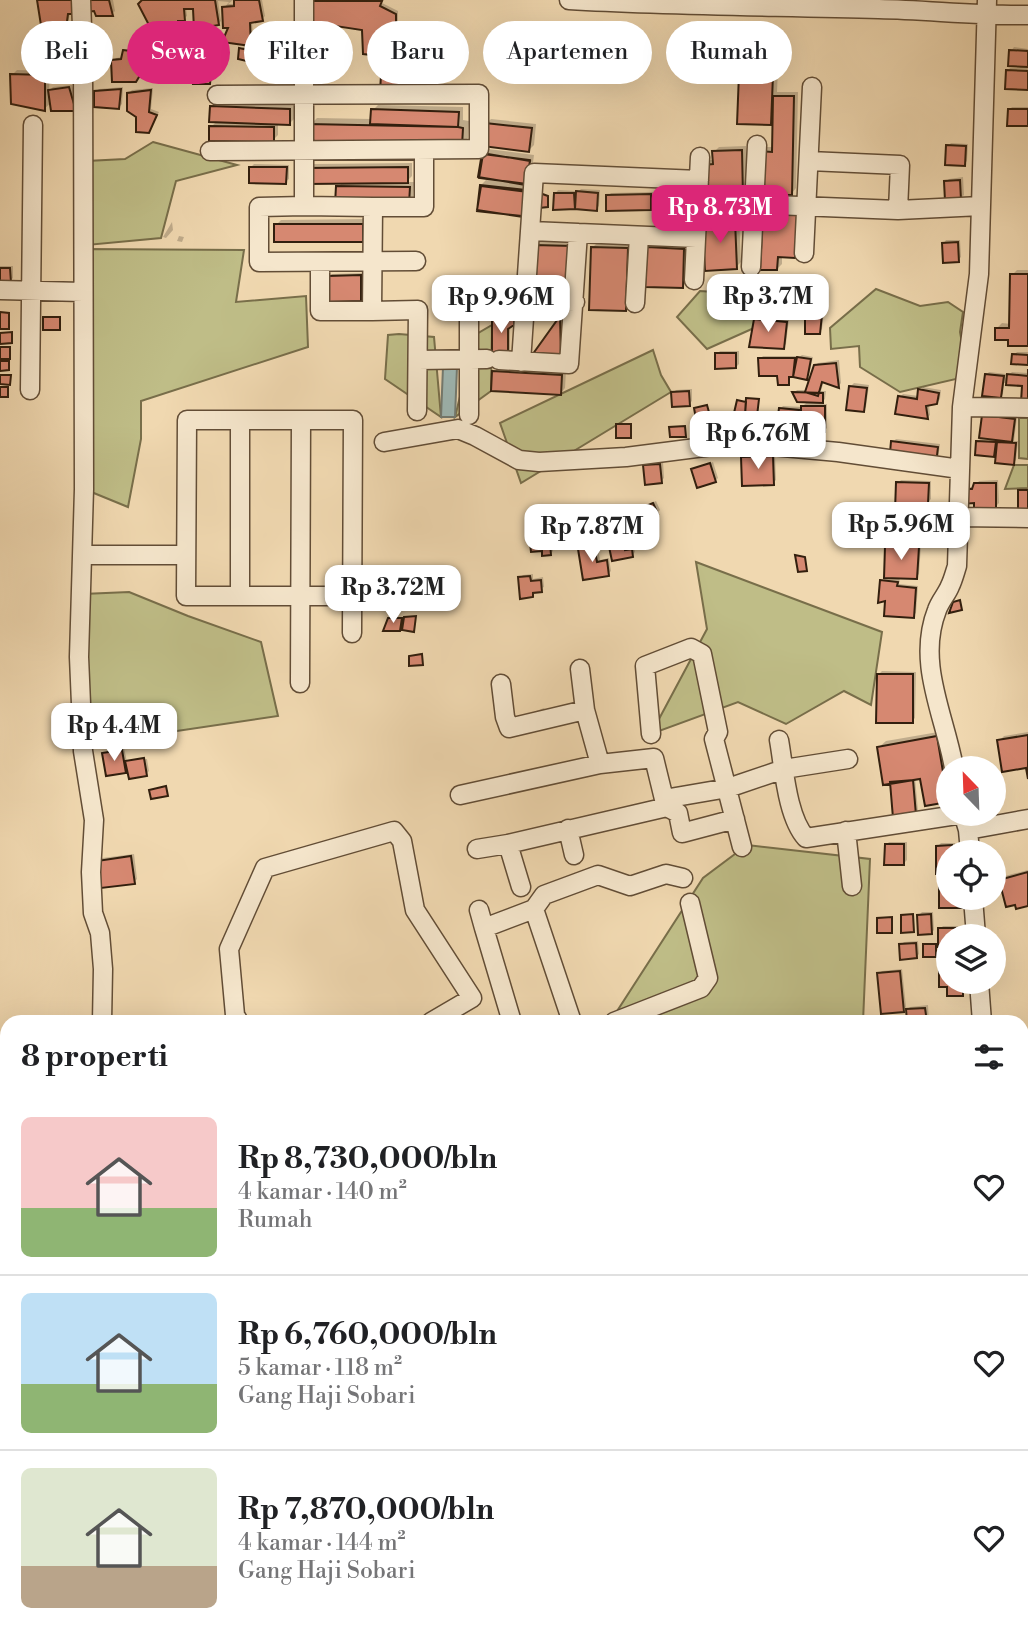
<!DOCTYPE html>
<html lang="id">
<head>
<meta charset="utf-8">
<style>
	body { margin:0; font-family:"Libre Bodoni",serif; background:#f2f2f2; color:#202124; height:100vh; display:flex; flex-direction:column; font-size:26px; white-space:nowrap }
	* { box-sizing:border-box; margin:0 }
	p { font-size:23px; color:#757577 }
	.icon { flex:none; width:38px; height:38px; fill:none; stroke:currentColor; stroke-width:2; stroke-linecap:round; stroke-linejoin:round }
	.map { position:relative; flex:1; overflow:hidden }
	.sheet { position:absolute; left:0px; top:1015px; width:1029px; height:623px; display:flex; flex-direction:column; background:#fff; border-radius:21px 21px 0 0; box-shadow:0 7px 28px #0002 }
	.sheet>* { flex:none }
	.guide { position:absolute; left:21px; top:21px; width:987px; height:63px; display:flex; gap:14px }
	.needle { width:46px; rotate:337deg }
	.tools { position:absolute; left:936px; top:756px; display:grid; gap:14px }
	.tools a { display:grid; place-items:center; width:70px; height:70px; border-radius:50%; background:#fff; box-shadow:0 7px 28px #0002; font-size:35px }
	.price { position:absolute; translate:-50% -60px; padding:0 16px; border-radius:14px; background:#fff; color:#222; font-size:23px; line-height:46px; filter:drop-shadow(0 2px 4px #0008) }
	.price::after { content:''; position:absolute; left:50%; top:42px; width:21px; height:16px; margin-left:-10px; background:inherit; clip-path:polygon(0 0,100% 0,50% 100%) }
	.price.selected { background:#db2777; color:#fff }
	ul { padding:0; list-style:none }
	li { display:flex; align-items:center; gap:21px; height:175px; padding:0 21px }
	li+li { border-top:2px solid #e0e0e0 }
	li span { display:grid; place-items:center; flex:none; width:196px; height:140px; border-radius:10px; color:#555 }
	li>.icon { margin-inline-start:auto }
	span .icon { width:84px; height:84px; fill:#fffc; stroke-width:1 }
	li b { font-size:30px }
	h2 { display:flex; justify-content:space-between; align-items:center; height:84px; padding:0 21px; font-size:30px }
	.chip { padding:0 24px; border-radius:32px; background:#fff; box-shadow:0 7px 28px #0002; font-size:24px; line-height:63px }
	.chip.selected { background:#db2777; color:#fff }
	.map>svg:first-child { display:block }
	.green { fill:#bfbd87; stroke:#786e4a; stroke-width:2 }
	.water { fill:#9eb8b5; stroke:#737b72; stroke-width:2 }
	.shadow { fill:#0003 }
	.lines { fill:none; stroke-linecap:round; stroke-linejoin:round }
	.stream { stroke:#737b72; stroke-width:4.5 }
	.building { fill:#d68871; stroke:#321f0e; stroke-width:2 }
	.street-casing { stroke:#624d36; stroke-width:21 }
	.secondary-casing { stroke:#321f0e; stroke-width:28 }
	.street { stroke:#f5e6cc; stroke-width:18 }
	.secondary { stroke:#f5e6cc; stroke-width:24 }
</style>
</head>
<body>
<div class="map">
<svg width="1028" height="1638" viewBox="0 0 1028 1638">
	<rect width="100%" height="100%" fill="#f0d8b0"/>
	<filter id="stains"><feTurbulence type="fractalNoise" baseFrequency=".00286" numOctaves="4"/><feColorMatrix values="0 0 0 0 .2 0 0 0 0 .09 0 0 0 0 .02 0 0 0 .5 -.17"/></filter>
	<radialGradient id="worn" r=".72"><stop offset=".6" stop-color="#630" stop-opacity="0"/><stop offset="1" stop-color="#630" stop-opacity=".3"/></radialGradient>
	<path class="green" d="M153 142 237 165 176 181 161 238 87 245V161L125 159Z
		M83 249 244 250 236 302 306 296 308 347 141 401V439L128 507 84 489Z
		M876 289 920 306 948 302 963 312 960 332 964 354 956 379 900 392 860 367 859 346 831 349 830 328Z
		M700 291 758 295 763 324 707 349 677 317Z
		M492 325 491 391 455 417 475 335Z
		M399 334 434 337 441 417 385 379 388 335Z
		M653 350 661 375 671 392 521 483 500 423Z
		M1019 418H1028V459L1019 458Z
		M1014 465H1028V488L1005 489Z
		M696 562 882 632 871 705 844 691 786 724 738 702 651 734 707 629Z
		M129 592 188 616 261 642 278 716 123 739 84 728 83 594Z
		M747 845 870 859 863 1022H610L703 878Z
		M1022 1429 1028 1431V1638H931L933 1631H1022Z"/>
	<path class="water" d="M443 367H457L455 417H441Z"/>
	<path class="shadow" d="M39 0 70 12 67 31 64 34Z
		M87 0H113L115 11 112 14Z
		M144 0H233L228 4H236V0H262L265 16 262 19 252 21 253 41 248 47 256 49 260 42 274 43 273 51 270 54 241 49 246 44 230 26 224 8 229 2 218 1 221 21 218 24 194 7 186 8 187 16 177 24Z
		M313 0H383L382 3 398 11V25L395 28 384 30 383 51 380 54 363 28 311 2Z
		M747 44 779 45 777 92H798L796 188 792 193H760L765 147H774V123L739 122 742 49Z
		M1014 47 1028 49V64L1024 68H1028V88L1007 71 1010 68H1020L1011 51Z
		M128 48 149 51 151 59 149 62 141 61V70L149 72 148 74 139 75 113 61 116 58 124 57Z
		M17 70 50 71 49 91 53 87 72 85 78 106 52 102 44 109 12 75Z
		M199 70 213 72 212 79 209 83 196 74Z
		M385 73H418V87L382 76Z
		M123 87 122 104 119 107 96 92 99 89Z
		M153 88 151 109 159 112 149 131 129 93 132 90Z
		M217 101 294 104V119L289 124 278 123V135L273 140 211 127 217 121 212 106Z
		M378 105 463 107V120L469 121 468 138 461 145 310 125 317 118 372 119 373 110Z
		M1012 107H1028V124L1009 110Z
		M491 119 536 124 534 145 529 150 486 124Z
		M951 143 968 144 967 161 964 164 948 146Z
		M746 146 748 190 743 195 704 165 709 160H714V152L719 147Z
		M488 149 534 155 530 185 532 187 479 210 481 185 486 180 503 182 504 179 483 154Z
		M412 163V176L406 182H414L413 198 408 203 338 187 343 182 308 168 313 164Z
		M254 164 289 165V179L285 182 251 167Z
		M963 177 964 195 961 198 946 182 949 179Z
		M581 189 600 190 599 206 596 209 555 208V194L558 190 576 191V194Z
		M653 192V206L650 209 608 196 611 193Z
		M682 192V207L679 210 657 196 660 193Z
		M765 212 800 251 795 256 782 255V264L777 269Z
		M739 216 741 262 736 267 704 223 709 218Z
		M368 219 367 235 362 240 276 225 281 220Z
		M172 222 173 230 166 238 163 237Z
		M179 236 184 237 182 242 177 241Z
		M946 240H960L961 257 958 260 943 244Z
		M541 241H577L576 292 536 246Z
		M598 242 632 243 631 304 626 309 593 247Z
		M653 243 688 244 687 281 682 286 648 248Z
		M0 266H13V278L10 281H0Z
		M1017 270H1028V344L1010 338 997 328 1002 323 1011 324 1012 275Z
		M363 273V297L360 300 329 277 332 274Z
		M810 311H824L822 329 819 332 807 314Z
		M496 315H516V321L510 326V351L507 354 493 318Z
		M563 316V353L560 356H533Z
		M759 317 789 319 786 344 783 347 756 320Z
		M10 346V367L0 369V347Z
		M720 351H739V364L736 367 717 354Z
		M1017 352H1028V363L1014 355Z
		M802 355 813 357 809 375 806 378 791 375 788 383 760 359 763 356H797V359Z
		M839 360 841 383 839 386 824 381 821 391H826L825 399 820 404H827V428L824 431 813 423H799L796 430 780 409 783 406 802 407 808 401 794 393 797 390H807L815 366 818 363Z
		M499 367 566 371 565 388 561 393 494 372Z
		M989 372 1006 374 1005 378 1012 372 1028 373V400L1024 384 1004 383 1003 394 1000 397 986 375Z
		M854 383 869 385 866 407 863 410 851 386Z
		M923 387 941 390 940 399 937 403 929 404 930 415 928 417 900 397 903 394 919 396Z
		M692 389V401L689 404 673 393 676 390Z
		M987 413 1017 417 1014 441H1018L1016 460 1013 463 998 455 977 454 978 441 981 438Z
		M721 418H733V444L718 421Z
		M767 420 769 449 775 454 776 480 773 483 743 458 750 455 740 425 743 422Z
		M896 439 940 444 937 467 893 442Z
		M663 461 664 478 661 481 644 466 648 463Z
		M713 462 718 478 715 481 693 470Z
		M901 480 931 481V499L928 502H920L916 510 898 483Z
		M998 480 999 503 996 506 975 501 967 487H975L979 481Z
		M656 501 660 510 657 513H631Z
		M612 512 613 525 610 528 584 517 587 514Z
		M551 530 553 551 550 554 531 535 534 531Z
		M626 536 628 548 634 547 635 552 632 555 610 542 613 539Z
		M597 544 600 560 609 558 611 571 608 574 579 549 583 546Z
		M890 544 921 545 919 574 916 577H900L899 584 918 586 916 613 913 616 887 598 882 581 886 577 887 547Z
		M533 574V579L543 577 544 587 535 591 532 596 520 578 523 575Z
		M416 616 414 630 404 625 400 629 390 619Z
		M882 671 916 672 915 718 912 721 879 674Z
		M544 708 551 720 523 718 526 715Z
		M944 731 948 768V800L926 804 921 777 915 778 918 811 915 814 892 782 879 747 886 741Z
		M1028 732V767L999 741 1004 736Z
		M124 748 127 762 147 759 149 771 146 774 128 768 125 772 104 754 107 751Z
		M889 842H907V860L904 863 886 845Z
		M941 843H955V852H948V872L938 873V846Z
		M134 854 137 879 134 882 99 861 102 858Z
		M1028 870V904L1000 881 1005 876Z
		M944 885H948V898H965V903L962 906 941 907V888Z
		M922 912H933L934 930 931 933 919 915Z
		M943 926H958V936H948V945H940V929Z
		M918 941 919 954 916 957 901 945 904 942Z
		M944 968H948V982H965V991L962 994 949 985 941 971Z
		M902 969 906 1007 903 1010 879 974 882 971Z
		M928 1005 929 1022H908L907 1010 910 1007Z
		M122 1018 123 1022H105L107 1020Z
		M1022 1066 1028 1078V1090L1022 1093Z
		M2 1586 7 1590V1605L0 1607Z
		M172 1631H192V1638H172Z
		M352 1631H361V1634L367 1638H351Z
		M375 1631H417L423 1638H381Z
		M332 1632 347 1633 346 1638H329Z
		M441 1632 446 1638H433Z"/>
	<g class="lines">
		<path class="stream" d="M0 1192 7 1193
			M1022 1484 1028 1486"/>
	</g>
	<path class="building" d="M37 0H75V14H68L65 36 43 38Z
		M85 0H109L113 16H96L94 11 86 12Z
		M142 0H215L219 25 194 29 193 9H184L185 21H178V26L150 27 138 4Z
		M234 0H259L263 21 250 23 251 46 222 42 228 28H223L222 7 234 6Z
		M310 1H382L380 6 396 14V30L382 32 380 56 363 54 362 30 309 22Z
		M255 44 272 45 270 56 252 58 251 62 238 59 239 48 253 51Z
		M740 48 774 50 771 125 737 124Z
		M123 50 146 53 149 64 139 63V72L148 76 139 77 136 82H112L111 60 121 59Z
		M1009 50 1028 51V67L1008 66Z
		M1006 70 1028 71V90L1005 89Z
		M194 73 211 74 210 84H193Z
		M10 74 45 75V111L11 104Z
		M381 75H416V92H380Z
		M69 87 76 111H51L48 90Z
		M121 89 119 109 94 107V91Z
		M151 90 149 112 157 115 149 133 136 132V117L127 111V93Z
		M773 96H794L792 195H758L759 151 772 152Z
		M210 106 290 109V125L209 122Z
		M371 109 459 112 458 127 370 124Z
		M1008 109H1028V126H1007Z
		M485 123 532 128 529 152 482 146Z
		M308 124 458 127 463 128 462 146 307 142Z
		M209 126 274 127V142L209 141Z
		M946 145 966 146 965 166 945 165Z
		M742 150 743 197 703 198 702 165 713 164 712 151Z
		M482 153 530 161 526 185 478 177Z
		M483 154 530 160 527 184 479 178Z
		M249 167H287L286 184 249 183Z
		M408 167V183L306 184V168Z
		M960 180 961 200 945 201 944 181Z
		M480 185 525 190 522 216 477 211Z
		M336 186 410 187 409 204H335Z
		M481 186 528 192 524 217 477 210Z
		M576 191 598 193 597 211 575 209Z
		M537 192 548 196V207L539 208Z
		M554 193H574L575 209 553 210Z
		M651 194V210L606 211V195Z
		M655 195H680V212L656 213Z
		M763 211 798 213 795 258 778 257 777 270H760Z
		M735 220 737 269 705 271 702 222Z
		M274 224H363V242H274Z
		M958 242 959 262 943 263 942 243Z
		M534 245 573 246 572 299 533 298Z
		M591 247 628 248 626 311 589 310Z
		M647 247 684 249 683 288 645 287Z
		M0 268H10L11 283H0Z
		M1010 274H1028V346H1008V340H995V328H1009Z
		M361 275V301L327 302V276Z
		M0 312 9 313V329H0Z
		M805 314H822L820 334H805Z
		M560 316 561 358H530Z
		M43 317H60V330H43Z
		M492 317H514V325L508 329V356H492Z
		M754 319 787 322 784 349 749 347Z
		M12 332V343L0 344V333Z
		M0 347H10V359H0Z
		M715 353H736V368L715 369Z
		M1012 354 1028 355V365L1011 364Z
		M797 357 811 359 807 380 793 377Z
		M758 358H795L793 377H789V385H778L777 376H759Z
		M0 361H9V370L0 371Z
		M836 363 839 388 822 382 818 396 805 392 814 365Z
		M1028 369V402H1021L1022 386 1006 385 1007 374 1028 376Z
		M492 371 562 375 561 395 491 391Z
		M985 374 1004 376 1001 398 982 396Z
		M0 375H11L10 385 0 384Z
		M849 386 867 388 864 412 846 410Z
		M0 387H8V397H0Z
		M918 389 939 393 937 404 926 406 928 419 895 414 898 396 917 399Z
		M689 391 690 406 672 407 671 392Z
		M792 392 823 393V403L797 402Z
		M746 398 759 399 757 416 745 415Z
		M737 400 746 402 745 415 734 413Z
		M707 405 710 416 696 419 694 408Z
		M801 406H825V432H812V425H801Z
		M779 408 799 410 797 432 776 429Z
		M982 415 1015 419 1012 442 979 438Z
		M716 420H731V449H716Z
		M765 422 767 454 748 455 747 443 739 440 738 424Z
		M616 424H631V438H616Z
		M685 426 686 437H670L669 427Z
		M700 426 708 427 707 439H700Z
		M891 441 938 447 935 472 890 453Z
		M976 441 996 442 994 457 975 455Z
		M997 442 1016 443 1014 465 995 463Z
		M773 456 774 485 742 486 741 457Z
		M710 463 716 482 697 488 691 469Z
		M660 464 662 483 645 485 643 465Z
		M896 482 929 483 928 504 917 503V512L895 511Z
		M974 483H996V508H974V503L962 504V489H972Z
		M1018 490H1028V512H1018Z
		M653 503 658 514 634 525 629 513Z
		M610 514 611 530 583 532 582 516Z
		M549 532 551 555 542 556V551L531 552 529 534Z
		M623 538 625 550 632 549 633 557 612 561 608 542Z
		M594 546 597 562 607 560 609 576 583 580 578 549Z
		M885 546 919 547 917 579 884 578Z
		M795 555 805 557 807 571 798 572Z
		M530 576 531 581 541 580 542 592 533 593V597L520 599 518 577Z
		M880 580 898 582 897 586 916 588 914 618 884 616 885 601 878 603Z
		M960 600 962 610 949 613 953 602Z
		M416 616 414 632 402 630 404 617Z
		M388 618H402L400 631H383Z
		M422 654 423 665 409 666V656Z
		M877 674H913V723H876Z
		M1028 735V779L1026 768 1002 772 997 740Z
		M937 736 948 802 925 806 920 779 883 785 877 747Z
		M122 750 126 773 106 776 102 753Z
		M144 758 147 776 129 779 125 761Z
		M913 780 916 815 893 818 890 782Z
		M166 786 168 796 151 799 149 790Z
		M885 844H904V865H884Z
		M952 845V852H948V874H936V846Z
		M131 856 135 884 101 888 97 861Z
		M1028 872V906L1016 909 1015 905 1006 907 999 880Z
		M939 887H948V898H962L963 908H939Z
		M913 914 914 932 901 933V915Z
		M931 914 932 934 918 935 917 915Z
		M892 917V933H877V918Z
		M938 928H955V936H948V947H938Z
		M916 943 917 958 900 960 899 944Z
		M923 944H936V957H923Z
		M939 970H948V982H963V996H947V987H939Z
		M900 971 904 1012 881 1014 877 973Z
		M925 1008 927 1022H907L906 1009Z
		M1022 1074 1028 1086V1092L1022 1095Z
		M1022 1326H1028V1348L1022 1349Z
		M0 1589 7 1595V1607L3 1612 0 1609Z
		M107 1631H136L142 1635 139 1638H111L105 1634Z
		M170 1631H188V1638H170Z
		M207 1631H238L237 1638H206Z
		M270 1631H289V1638H270Z
		M302 1631H320V1638H302Z
		M373 1631H405L411 1638H379Z"/>
	<g class="lines">
		<defs>
			<path id="street" d="M81 0 83 54 84 489 79 657 83 751 94 820 91 872 93 913 100 933 103 969 102 1022
				M304 0V206L373 207 372 311H320V262
				M569 0C672 6 775 6 879 9 929 10 978 16 1028 15
				M210 151 479 149V94L217 95
				M809 161 900 165 898 210
				M698 202 898 210 981 206
				M304 206 259 207V262L416 261
				M373 207H424V150
				M531 231 696 238
				M804 253 812 87
				M751 267 757 145
				M694 280 700 157
				M0 290 83 292
				M526 301 575 302
				M635 303 639 236
				M372 311 418 310 417 411
				M418 360 487 359
				M499 360 569 364 578 233
				M521 362 534 173 699 180
				M30 390 33 125
				M962 407 1028 408
				M469 415V321
				M384 442 458 429 475 436 519 460 539 462 626 457 712 446H772L838 452 960 469
				M958 517 1028 518
				M83 555H186
				M240 596V420
				M352 633 353 420H187L186 596H352
				M580 669 585 710 600 764
				M300 683 301 420
				M501 684 505 717 509 728 585 710
				M651 734 645 666 691 648 702 654 718 732 714 739 742 847
				M779 740C784 768 787 817 806 838L963 814
				M954 768C945 716 916 663 937 610 940 601 947 594 950 586 953 580 955 572 957 566L962 407 979 274 987 0
				M460 795 600 764 654 758 664 799 728 788 784 769 848 759
				M664 799 667 807 678 813 682 833 735 819
				M965 820 968 830 970 852
				M568 829 574 855
				M968 830 1028 819
				M846 831 852 886
				M508 844 521 887
				M477 849 508 844 667 807
				M973 898 976 936
				M534 909 572 1022
				M479 910 484 928
				M979 982 982 1022
				M239 1022 235 1015 229 949 265 868 394 831 402 841 415 910 472 998 431 1022
				M512 1022 484 928 534 909 544 895 598 875 630 886 666 874 683 878
				M614 1022 701 988 708 978 690 903
				M1022 1260 1028 1276
				M0 1364 4 1354 7 1308
				M0 1429H7
				M264 1638 265 1631"/>
			<path id="secondary" d="M1022 1111 1028 1106
				M477 1638 484 1631"/>
		</defs>
		<use href="#street" class="street-casing"/>
		<use href="#secondary" class="secondary-casing"/>
		<use href="#street" class="street"/>
		<use href="#secondary" class="secondary"/>
	</g>
	<rect width="100%" height="100%" filter="url(#stains)"/>
	<rect width="100%" height="100%" fill="url(#worn)"/>
</svg>
<div class="tools">
<a><svg class="needle" viewBox="-14 -14 28 28"><path d="M0-13l5 13h-10z" fill="#e53935"/><path d="M0 13l5-13h-10z" fill="#757577"/></svg></a>
<a><svg class="icon" aria-label="locate" viewBox="0 0 24 24"><circle cx="12" cy="12" r="6"/><path d="M12 2v4M12 18v4M2 12h4M18 12h4"/></svg></a>
<a><svg class="icon" aria-label="layers" viewBox="0 0 24 24"><path d="M12 4l9 5-9 5-9-5zM3 14l9 5 9-5"/></svg></a>
</div>
<b class="price selected" style="left:720px;top:245px">Rp 8.73M</b>
<b class="price" style="left:768px;top:334px">Rp 3.7M</b>
<b class="price" style="left:501px;top:335px">Rp 9.96M</b>
<b class="price" style="left:758px;top:471px">Rp 6.76M</b>
<b class="price" style="left:901px;top:562px">Rp 5.96M</b>
<b class="price" style="left:592px;top:564px">Rp 7.87M</b>
<b class="price" style="left:393px;top:625px">Rp 3.72M</b>
<b class="price" style="left:114px;top:763px">Rp 4.4M</b>
<div class="guide">
<a class="chip">Beli</a>
<a class="chip selected">Sewa</a>
<a class="chip">Filter</a>
<a class="chip">Baru</a>
<a class="chip">Apartemen</a>
<a class="chip">Rumah</a>
</div>
<section class="sheet">
<h2>8 properti<svg class="icon" aria-label="filters" viewBox="0 0 24 24"><path d="M4 7h16M4 17h16"/><circle cx="9" cy="7" r="2"/><circle cx="15" cy="17" r="2"/></svg></h2>
<ul>
<li><span style="background:linear-gradient(#f6c9c9 65%,#8fb573 0)"><svg class="icon" aria-label="home" viewBox="0 0 24 24"><path d="M3 11l9-7 9 7M6 9v11h12V9"/></svg></span><div><b>Rp 8,730,000/bln</b><p>4 kamar · 140 m²</p><p>Rumah</p></div><svg class="icon" aria-label="heart" viewBox="0 0 24 24"><path d="M12 20l-8-8c-3-5 5-10 8-4 3-6 11-1 8 4z"/></svg></li>
<li><span style="background:linear-gradient(#bfe0f5 65%,#8fb573 0)"><svg class="icon" aria-label="home" viewBox="0 0 24 24"><path d="M3 11l9-7 9 7M6 9v11h12V9"/></svg></span><div><b>Rp 6,760,000/bln</b><p>5 kamar · 118 m²</p><p>Gang Haji Sobari</p></div><svg class="icon" aria-label="heart" viewBox="0 0 24 24"><path d="M12 20l-8-8c-3-5 5-10 8-4 3-6 11-1 8 4z"/></svg></li>
<li><span style="background:linear-gradient(#dfe7d0 70%,#b9a48a 0)"><svg class="icon" aria-label="home" viewBox="0 0 24 24"><path d="M3 11l9-7 9 7M6 9v11h12V9"/></svg></span><div><b>Rp 7,870,000/bln</b><p>4 kamar · 144 m²</p><p>Gang Haji Sobari</p></div><svg class="icon" aria-label="heart" viewBox="0 0 24 24"><path d="M12 20l-8-8c-3-5 5-10 8-4 3-6 11-1 8 4z"/></svg></li>
</ul>
</section>
</div>
</body>
</html>
